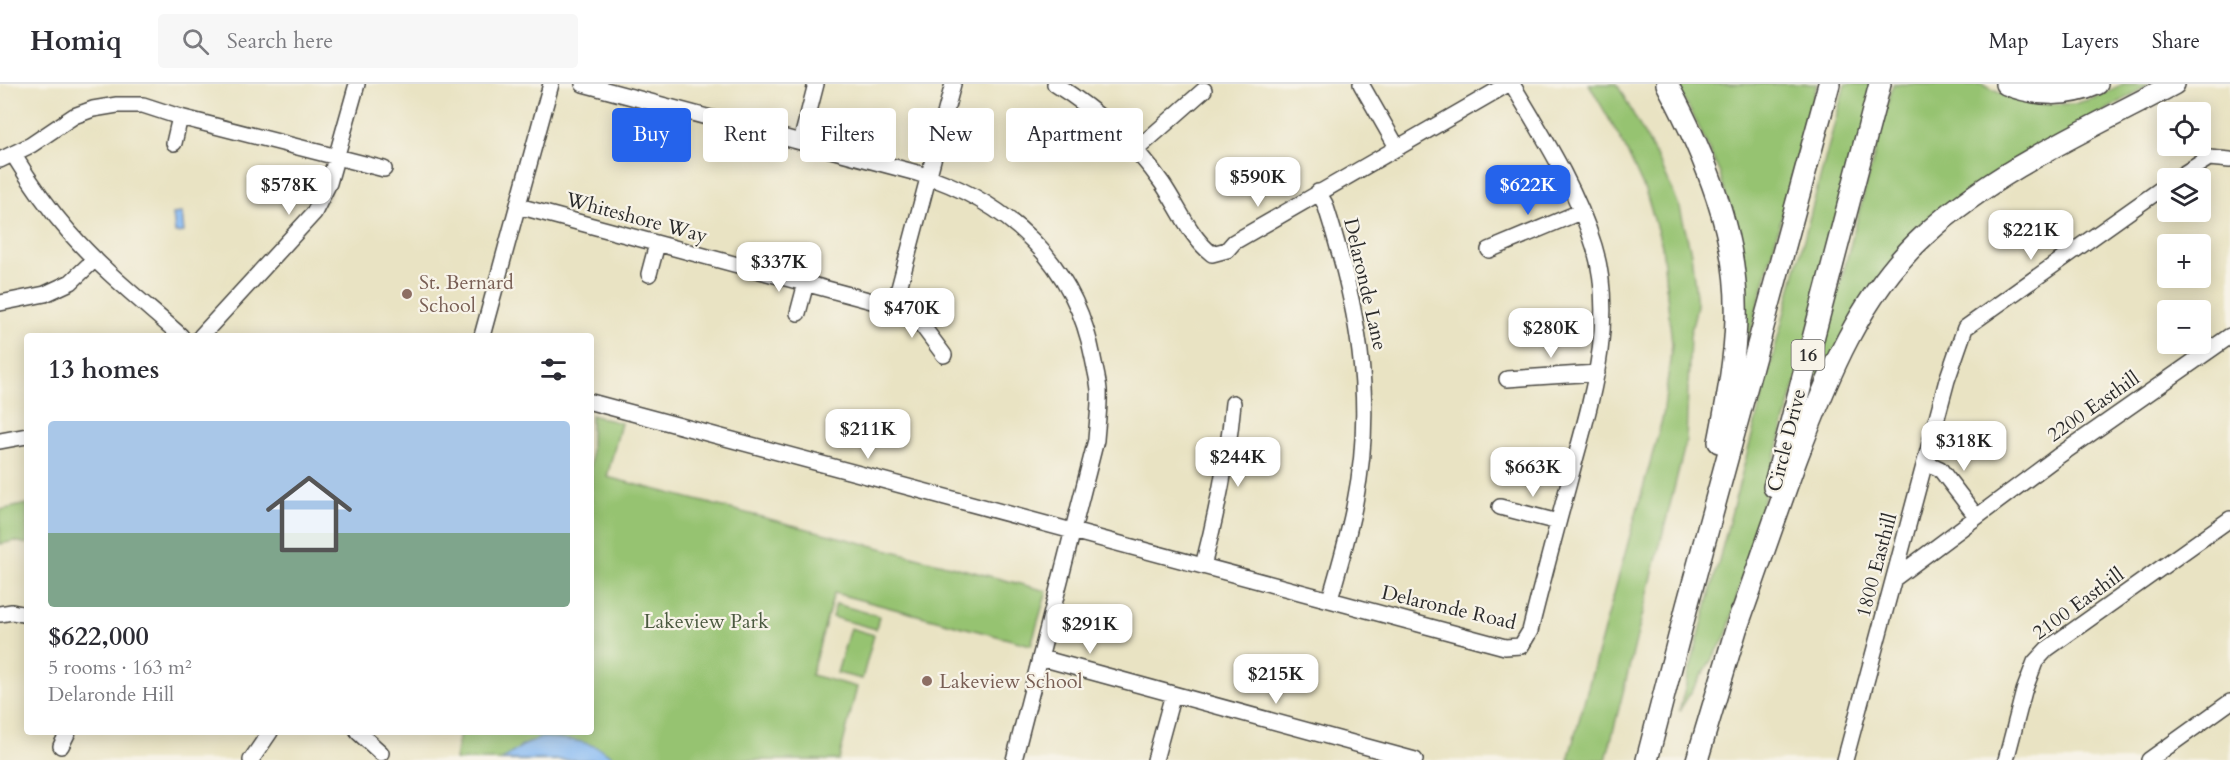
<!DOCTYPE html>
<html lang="en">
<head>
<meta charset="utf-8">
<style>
	body { margin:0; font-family:Cardo,serif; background:#f7f7f7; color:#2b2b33; height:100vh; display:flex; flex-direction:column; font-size:22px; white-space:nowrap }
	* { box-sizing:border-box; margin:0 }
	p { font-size:20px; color:#7c7c81 }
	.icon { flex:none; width:33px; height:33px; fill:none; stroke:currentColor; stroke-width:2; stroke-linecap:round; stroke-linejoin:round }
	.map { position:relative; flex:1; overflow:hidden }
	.details { position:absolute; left:24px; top:249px; width:570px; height:402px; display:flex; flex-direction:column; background:#fff; border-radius:6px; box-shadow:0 3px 15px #0003 }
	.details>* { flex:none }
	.banner { position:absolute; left:612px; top:24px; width:570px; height:54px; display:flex; gap:12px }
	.tools { position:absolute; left:2157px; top:18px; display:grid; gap:12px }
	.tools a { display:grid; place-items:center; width:54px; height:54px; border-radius:6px; background:#fff; box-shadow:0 3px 15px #0003; font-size:30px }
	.price { position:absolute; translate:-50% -51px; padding:0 14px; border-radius:12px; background:#fff; color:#222; font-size:20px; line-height:39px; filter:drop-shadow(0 2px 3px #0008) }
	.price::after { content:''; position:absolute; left:50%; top:36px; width:18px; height:14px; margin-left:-9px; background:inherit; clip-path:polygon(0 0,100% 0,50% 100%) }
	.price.current { background:#2563eb; color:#fff }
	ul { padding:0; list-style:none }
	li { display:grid; align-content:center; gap:12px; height:318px; padding:0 24px }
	li span { display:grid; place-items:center; height:186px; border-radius:6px; color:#555 }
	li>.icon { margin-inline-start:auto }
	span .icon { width:108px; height:108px; fill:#fffc; stroke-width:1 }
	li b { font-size:26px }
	h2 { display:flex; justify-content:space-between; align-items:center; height:72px; padding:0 24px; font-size:26px }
	.pill { padding:0 21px; border-radius:6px; background:#fff; box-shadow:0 3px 15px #0003; font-size:21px; line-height:54px }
	.pill.current { background:#2563eb; color:#fff }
	header { display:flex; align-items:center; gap:36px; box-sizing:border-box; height:84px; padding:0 30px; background:#fff; border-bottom:2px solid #e1e1e2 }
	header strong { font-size:28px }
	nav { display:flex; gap:33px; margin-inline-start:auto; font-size:21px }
	.search { width:420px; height:54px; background:#f7f7f7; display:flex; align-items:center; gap:15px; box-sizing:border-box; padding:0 21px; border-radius:6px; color:#7c7c81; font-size:22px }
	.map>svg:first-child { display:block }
	.green { fill:#96c371; stroke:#60774e; stroke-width:1.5 }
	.water { fill:#86baf4; stroke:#587290; stroke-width:1.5 }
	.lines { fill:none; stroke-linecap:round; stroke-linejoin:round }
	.minor-casing { stroke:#484742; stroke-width:18 }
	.highway-casing { stroke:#484742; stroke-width:24 }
	.minor { stroke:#fff; stroke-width:15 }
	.highway { stroke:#fff; stroke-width:21 }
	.education-dot { fill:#8d6e63; stroke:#f7f3e8; stroke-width:2 }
	.labels { text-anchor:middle; stroke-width:4.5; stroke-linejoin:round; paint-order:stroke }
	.shield { fill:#f7f3e8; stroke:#686764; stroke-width:1.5 }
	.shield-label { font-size:18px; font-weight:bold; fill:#2b2b2b }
	.street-label { font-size:20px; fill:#2b2b2b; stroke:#f7f3e8 }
	.education-label { font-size:20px; fill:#785e54; stroke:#f7f3e8; text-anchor:start }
	.park-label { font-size:20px; fill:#4b5940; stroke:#f7f3e8 }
</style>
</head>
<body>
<header>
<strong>Homiq</strong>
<div class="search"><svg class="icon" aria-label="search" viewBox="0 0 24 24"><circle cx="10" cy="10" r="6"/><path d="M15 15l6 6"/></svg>Search here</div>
<nav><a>Map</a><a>Layers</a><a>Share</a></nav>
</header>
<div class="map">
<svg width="2230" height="676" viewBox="0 0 2230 676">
	<rect width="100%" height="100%" fill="#f7f3e8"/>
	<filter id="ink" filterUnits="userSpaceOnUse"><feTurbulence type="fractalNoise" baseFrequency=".0167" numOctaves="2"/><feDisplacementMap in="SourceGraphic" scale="12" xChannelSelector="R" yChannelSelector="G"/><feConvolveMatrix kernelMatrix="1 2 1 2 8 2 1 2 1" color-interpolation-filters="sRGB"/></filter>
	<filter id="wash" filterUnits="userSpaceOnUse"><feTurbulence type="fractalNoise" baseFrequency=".008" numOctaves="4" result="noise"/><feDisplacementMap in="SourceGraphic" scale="24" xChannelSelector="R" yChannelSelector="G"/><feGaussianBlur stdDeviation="1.35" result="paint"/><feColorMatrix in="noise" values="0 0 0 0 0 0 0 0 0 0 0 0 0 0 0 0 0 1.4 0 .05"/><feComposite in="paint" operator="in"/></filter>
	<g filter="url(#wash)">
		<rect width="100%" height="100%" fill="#e9e3c3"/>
		<path class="green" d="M1589 0H1617L1662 83 1680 124 1691 169 1697 221 1690 252 1686 357 1606 676H1568L1663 332 1672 260 1662 162 1646 109 1625 63Z
			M1675 0H1817L1743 277 1731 131 1720 90 1696 37Z
			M1845 0H1877L1728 546 1724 556 1679 627Z
			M1893 0H1982L2007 13 2038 20H2074L2094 14 2123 0H2150L1965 110 1819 292 1816 291Z
			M591 331 621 339 607 393 1047 507 1031 561 834 509 811 591 857 603 839 676H455L460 648H591Z
			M27 420V460L15 457 0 460V426Z
			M836 520 879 532 876 545 832 533Z
			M850 544 874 551 862 595 837 589Z"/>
		<path class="water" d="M182 129 184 148 175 149 173 130Z
			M541 654C569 655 594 656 617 676H502L522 662Z"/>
	</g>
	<g filter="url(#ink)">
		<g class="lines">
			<defs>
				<path id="minor" d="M583 0 917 89C1008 117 1075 179 1093 274 1095 285 1098 295 1099 306 1100 322 1097 340 1096 356L1014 676
					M1055 0C1096 26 1134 59 1162 99 1178 122 1190 153 1212 170L1227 166 1234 158 1508 0
					M1361 0 1397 63
					M801 58 816 0
					M174 59 180 33
					M1137 65 1204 6
					M13 70C30 98 48 124 70 149 103 187 144 219 181 252
					M0 76 31 61 74 32 93 25 117 21H143L180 33 384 85
					M2177 94 2209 74 2230 76
					M1318 108 1325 120C1357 219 1376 314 1355 418 1349 451 1339 483 1330 515
					M518 122 894 223 953 0
					M1489 166 1580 128
					M649 190 657 160
					M0 219 45 210 71 198 95 175
					M894 223 918 236 944 271
					M798 229 806 199
					M201 252 314 129 329 99 357 0
					M482 252 551 0
					M1507 295 1597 289
					M591 318 1505 563 1521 562 1530 547C1542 499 1555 450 1568 402 1588 325 1618 242 1594 162 1576 103 1543 52 1512 0
					M0 357 27 352
					M1925 378 1940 385 1976 432
					M1500 423 1558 438
					M1203 482C1217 428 1228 375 1233 319
					M1895 494 2057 373 2230 252
					M0 530 12 528 27 531
					M1041 574 1415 676
					M358 648 381 669
					M61 662 68 648
					M251 676 270 648
					M1155 676 1173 610
					M1845 676 1947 296 1965 244 2168 100
					M2006 676 2024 607 2035 578 2047 565 2230 435
					M2149 676 2230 618"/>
				<path id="highway" d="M1667 0C1705 71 1739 153 1736 235 1735 276 1727 317 1719 358
					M2006 0C2035 12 2068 13 2097 0
					M1774 403 1880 0
					M1737 543C1757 487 1776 431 1796 376 1827 294 1860 210 1926 150 1997 85 2090 45 2174 0
					M1647 676 1687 522 1829 0
					M1697 676 1741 529"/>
			</defs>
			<use href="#minor" class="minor-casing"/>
			<use href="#highway" class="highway-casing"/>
			<use href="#minor" class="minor"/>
			<use href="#highway" class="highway"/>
		</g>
	</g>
	<g class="education-dot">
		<circle cx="407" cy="210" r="6"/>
		<circle cx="927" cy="597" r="6"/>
	</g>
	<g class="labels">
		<rect class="shield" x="1791.5" y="256" width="33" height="30" rx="4.5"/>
		<g class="shield-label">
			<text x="1808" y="277">16</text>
		</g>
		<g class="street-label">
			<text transform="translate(637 133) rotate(15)" y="7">Whiteshore Way</text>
			<text transform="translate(1366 200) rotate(77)" y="7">Delaronde Lane</text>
			<text transform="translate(2093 322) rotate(-35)" y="7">2200 Easthill</text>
			<text transform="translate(1786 356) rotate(-76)" y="7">Circle Drive</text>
			<text transform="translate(1876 481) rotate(-75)" y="7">1800 Easthill</text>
			<text transform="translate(2078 519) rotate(-36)" y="7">2100 Easthill</text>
			<text transform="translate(1449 523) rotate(13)" y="7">Delaronde Road</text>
		</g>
		<g class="education-label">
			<text x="419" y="205">St. Bernard<tspan x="419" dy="23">School</tspan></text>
			<text x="939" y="604">Lakeview School</text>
		</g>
		<g class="park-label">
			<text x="706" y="544">Lakeview Park</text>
		</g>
	</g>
</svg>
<div class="tools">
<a><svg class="icon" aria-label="locate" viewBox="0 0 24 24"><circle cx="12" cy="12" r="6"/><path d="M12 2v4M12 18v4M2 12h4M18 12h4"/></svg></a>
<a><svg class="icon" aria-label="layers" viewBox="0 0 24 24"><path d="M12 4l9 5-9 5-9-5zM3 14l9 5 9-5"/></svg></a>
<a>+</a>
<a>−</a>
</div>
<b class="price" style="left:1258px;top:124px">$590K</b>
<b class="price" style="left:289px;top:132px">$578K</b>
<b class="price current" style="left:1528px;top:132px">$622K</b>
<b class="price" style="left:2031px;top:177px">$221K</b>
<b class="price" style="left:779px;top:209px">$337K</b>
<b class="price" style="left:912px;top:255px">$470K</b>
<b class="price" style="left:1551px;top:275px">$280K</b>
<b class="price" style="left:868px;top:376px">$211K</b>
<b class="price" style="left:1964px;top:388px">$318K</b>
<b class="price" style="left:1238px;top:404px">$244K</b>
<b class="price" style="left:1533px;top:414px">$663K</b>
<b class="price" style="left:1090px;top:571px">$291K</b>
<b class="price" style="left:1276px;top:621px">$215K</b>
<div class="banner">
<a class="pill current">Buy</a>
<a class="pill">Rent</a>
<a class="pill">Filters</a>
<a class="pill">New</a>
<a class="pill">Apartment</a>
</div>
<section class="details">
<h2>13 homes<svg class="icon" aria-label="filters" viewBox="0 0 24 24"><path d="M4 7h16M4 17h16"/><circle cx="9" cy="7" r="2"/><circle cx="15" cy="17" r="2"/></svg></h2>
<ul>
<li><span style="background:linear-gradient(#a9c7e8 60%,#7fa58c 0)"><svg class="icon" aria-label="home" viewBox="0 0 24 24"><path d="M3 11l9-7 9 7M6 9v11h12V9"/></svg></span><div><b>$622,000</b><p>5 rooms · 163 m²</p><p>Delaronde Hill</p></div></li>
</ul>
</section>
</div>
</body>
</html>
